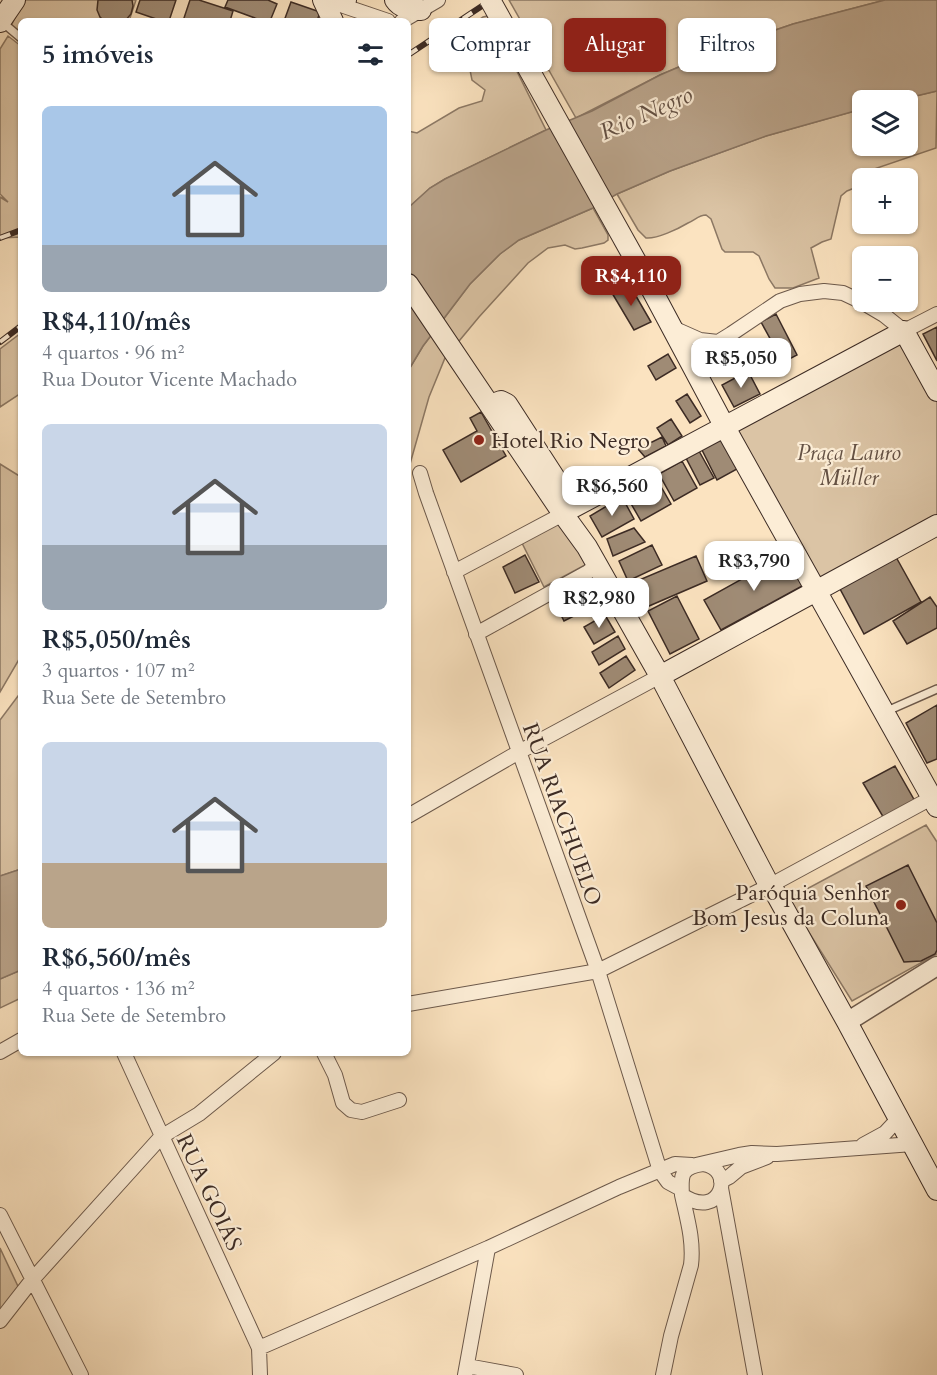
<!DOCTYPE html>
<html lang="pt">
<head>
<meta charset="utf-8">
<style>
	body { margin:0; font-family:Cardo,serif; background:#f6f6f7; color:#1f2937; height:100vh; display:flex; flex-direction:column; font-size:22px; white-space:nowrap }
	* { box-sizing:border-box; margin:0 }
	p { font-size:20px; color:#747a83 }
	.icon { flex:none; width:33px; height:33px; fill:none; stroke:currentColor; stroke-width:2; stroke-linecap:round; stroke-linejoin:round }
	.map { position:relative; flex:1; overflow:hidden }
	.sheet { position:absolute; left:18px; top:18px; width:393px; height:1038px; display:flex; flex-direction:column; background:#fff; border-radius:9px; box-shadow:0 2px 4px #0004 }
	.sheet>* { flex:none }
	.guide { position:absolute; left:429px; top:18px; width:417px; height:54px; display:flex; gap:12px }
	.controls { position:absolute; left:852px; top:90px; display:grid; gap:12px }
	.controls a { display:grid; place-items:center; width:66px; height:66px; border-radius:9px; background:#fff; box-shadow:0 2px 4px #0004; font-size:30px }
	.price { position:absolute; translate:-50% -51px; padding:0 14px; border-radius:12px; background:#fff; color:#222; font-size:20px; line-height:39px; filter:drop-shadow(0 2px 3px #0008) }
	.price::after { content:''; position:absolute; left:50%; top:36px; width:18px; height:14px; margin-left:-9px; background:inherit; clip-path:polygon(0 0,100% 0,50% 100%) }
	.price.selected { background:#8f2418; color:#fff }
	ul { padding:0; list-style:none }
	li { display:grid; align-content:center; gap:12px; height:318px; padding:0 24px }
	li span { display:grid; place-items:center; height:186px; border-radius:9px; color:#555 }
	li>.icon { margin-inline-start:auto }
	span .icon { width:108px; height:108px; fill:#fffc; stroke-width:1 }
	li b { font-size:26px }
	h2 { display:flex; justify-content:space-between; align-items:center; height:72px; padding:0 24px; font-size:26px }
	.tag { padding:0 21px; border-radius:9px; background:#fff; box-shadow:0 2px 4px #0004; font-size:21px; line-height:54px }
	.tag.selected { background:#8f2418; color:#fff }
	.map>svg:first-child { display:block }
	.green { fill:#dbc4a5; stroke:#8c7864; stroke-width:1.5 }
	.water { fill:#baa48b; stroke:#887462; stroke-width:1.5 }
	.building { fill:#9f8b75; stroke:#3c2b24; stroke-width:1.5 }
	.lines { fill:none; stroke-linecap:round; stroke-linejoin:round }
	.service-casing { stroke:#6c594b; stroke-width:10 }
	.minor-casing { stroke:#6c594b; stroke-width:16 }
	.tertiary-casing { stroke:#6c594b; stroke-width:21 }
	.secondary-casing { stroke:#3c2b24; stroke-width:22 }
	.service { stroke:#fcedd6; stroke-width:7 }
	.minor { stroke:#fcedd6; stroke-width:14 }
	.tertiary { stroke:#fcedd6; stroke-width:18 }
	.secondary { stroke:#fcedd6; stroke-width:20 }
	.rail-casing { stroke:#3c2b24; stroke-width:6 }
	.rail { stroke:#fcedd6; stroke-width:4; stroke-dasharray:11; stroke-linecap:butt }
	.secondary-bridge-casing { stroke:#3c2b24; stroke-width:22; stroke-linecap:butt }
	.secondary-bridge { stroke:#fcedd6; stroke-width:20 }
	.poi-dot { fill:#8f2418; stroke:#fcedd6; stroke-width:2 }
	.labels { text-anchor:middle; stroke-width:4.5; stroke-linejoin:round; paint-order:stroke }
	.poi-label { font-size:22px; fill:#3c2b24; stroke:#fcedd6; text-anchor:start }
	.park-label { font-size:22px; font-style:italic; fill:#645144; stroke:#fcedd6 }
	.street-label { font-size:22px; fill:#3c2b24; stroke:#fcedd6 }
	.water-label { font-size:24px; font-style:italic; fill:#624f43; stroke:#fcedd6 }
</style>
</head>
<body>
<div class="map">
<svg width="937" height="1375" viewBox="0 0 937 1375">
	<rect width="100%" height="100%" fill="#fbe3c0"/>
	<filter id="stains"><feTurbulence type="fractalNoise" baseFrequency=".00333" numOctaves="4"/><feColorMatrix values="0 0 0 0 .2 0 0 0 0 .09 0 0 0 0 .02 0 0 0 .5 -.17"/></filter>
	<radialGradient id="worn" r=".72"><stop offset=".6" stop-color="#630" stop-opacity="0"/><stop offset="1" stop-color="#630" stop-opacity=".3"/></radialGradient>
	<path class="green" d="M24 0H136L129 21H21V35L11 26Z
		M509 0H885L793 24 726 47 660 75 576 118Z
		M487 16 491 19 546 130 445 179 430 188 408 208V131L417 133 459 108 482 101 485 90 472 80 467 55 450 48 448 45 450 40 483 17Z
		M8 36 21 46V237L0 238V197L8 202 0 194V49Z
		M937 91 936 148 874 169 873 178H862V185L847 191 841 196 831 239 822 242 811 248 819 278 793 288H775L769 279 759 256 753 252H725L722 249 711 219 706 215C699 215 695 220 688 223 678 229 657 239 646 238L638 230 617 194 670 171 766 136 862 109V146H908V100H899Z
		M593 208 608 235V240L604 243 582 248 575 249 565 245 548 248 528 263 479 317 445 358 429 397 408 471V371L423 346 470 284 500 254 519 240Z
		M21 333V393L0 407V349Z
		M903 334 937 396V525L818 589 727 427Z
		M0 464 21 477V656L0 692Z
		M563 521 587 564 544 587 521 541Z
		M21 692V869L0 876V720Z
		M926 825 937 842V954L852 1001 788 899Z
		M21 970V998L0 1008V979Z
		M0 1248 23 1297 0 1314Z"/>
	<path class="water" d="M885 0H937V91L899 100H862V109L766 136 670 171 617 194 593 208 519 240 500 254 470 284 423 346 408 371V208L430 188 445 179 546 130 592 111 660 75 726 47 793 24Z
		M21 869V970L0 979V876Z"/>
	<path class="building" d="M98 0H132L133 6 131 14 125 21H104L100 17 97 10Z
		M140 0H176L169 21H162L136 12Z
		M190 0H199L233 11 230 21H183Z
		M228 0H268L277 4 270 21H263L225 7Z
		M291 2 320 12 317 21H284Z
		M629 284 651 322 634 330 612 293Z
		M776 314 797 355 761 374 751 356 773 344 761 322Z
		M937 327V361L923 334Z
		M668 354 676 368 656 380 648 366Z
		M748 371 760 394 734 407 722 385Z
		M687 394 701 416 690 423 676 401Z
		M481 412 506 456 461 482 443 450 477 431 470 418Z
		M671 419 682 436 668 445 657 428Z
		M662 437 666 446 645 457 638 449Z
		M720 437 737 469 717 480 701 448Z
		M699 451 714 478 700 485 686 458Z
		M682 461 697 488 674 501 659 474Z
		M656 478 671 504 641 521 626 495Z
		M622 497 634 519 602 537 590 516Z
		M634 528 645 542 613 556 607 539Z
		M652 545 662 565 628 581 619 561Z
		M787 554 804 585 721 630 704 600Z
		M525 555 539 582 515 593 503 567Z
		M696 556 707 581 649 606 632 583Z
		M896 557 921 602 864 634 839 587Z
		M591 580 602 602 564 621 553 599Z
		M677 596 699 639 670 654 648 611Z
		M930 597 937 607V628L907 644 893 621Z
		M605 615 615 632 594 644 584 627Z
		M618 636 625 649 599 665 592 652Z
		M626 656 635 670 609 688 600 673Z
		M937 705V759L927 763 906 723Z
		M895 766 916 803 885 820 863 783Z
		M908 865 937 923V950L935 954 921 961 904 962 866 886Z"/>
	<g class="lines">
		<defs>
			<path id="service" d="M2 22 21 38
				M887 711 937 689"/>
			<path id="minor" d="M335 3 388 21
				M402 21 438 0
				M673 328 700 340 718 342 731 334 780 301 800 294 824 291 843 293 862 302 884 315 904 331 937 314
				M420 473 426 493 598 971 660 1171 668 1182 681 1189
				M454 572 563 514
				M476 634 588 572 597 565
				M408 816 519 752 660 676
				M408 1004 598 971 771 885 937 795
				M0 1052 21 1040
				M124 1053 259 1348 260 1375
				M324 1053 335 1075 343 1103 351 1110 362 1112 399 1100
				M863 1145 885 1133 899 1118
				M703 1164C736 1168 722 1222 682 1195 681 1176 680 1167 703 1164Z
				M696 1165 739 1155 752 1153 777 1154 913 1144
				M721 1181 729 1177 741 1167 767 1157
				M721 1188 755 1375
				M0 1215 81 1375
				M0 1321 32 1280 161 1137 199 1114 274 1053
				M259 1348 488 1248 619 1187 675 1164 692 1165
				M467 1366 516 1375
				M465 1375 488 1248
				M663 1375 671 1336 691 1265C694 1241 687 1218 682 1195"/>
			<path id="tertiary" d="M847 1022 937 966"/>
			<path id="secondary" d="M323 0 333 21
				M324 0 335 3 346 0
				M395 0C401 9 411 9 421 10
				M0 22 15 0
				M647 281 727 431 937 807
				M408 284 563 514 587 547 660 676 767 881 771 885 847 1022 937 1190
				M490 405 501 401 507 404 564 492
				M574 507 904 331 937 391
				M660 676 937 525"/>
		</defs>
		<use href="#service" class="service-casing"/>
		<use href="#minor" class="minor-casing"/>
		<use href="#tertiary" class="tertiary-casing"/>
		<use href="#secondary" class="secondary-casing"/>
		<use href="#service" class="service"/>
		<use href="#minor" class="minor"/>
		<use href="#tertiary" class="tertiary"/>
		<use href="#secondary" class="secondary"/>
		<defs>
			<path id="rail" d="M408 55 491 0
				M0 238 21 230
				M0 342 21 326"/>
		</defs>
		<use href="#rail" class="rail-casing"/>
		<use href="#rail" class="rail"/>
		<defs>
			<path id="secondary-bridge" d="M490 0 647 281"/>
		</defs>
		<use href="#secondary-bridge" class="secondary-bridge-casing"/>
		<use href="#secondary-bridge" class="secondary-bridge"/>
	</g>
	<g class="poi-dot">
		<circle cx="479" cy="440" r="6"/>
		<circle cx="901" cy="905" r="6"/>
	</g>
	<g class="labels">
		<g class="poi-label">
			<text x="491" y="448">Hotel Rio Negro</text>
			<text x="889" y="900" text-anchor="end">Paróquia Senhor<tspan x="889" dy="25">Bom Jesus da Coluna</tspan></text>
		</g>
		<g class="park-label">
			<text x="849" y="460">Praça Lauro<tspan x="849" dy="25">Müller</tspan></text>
		</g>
		<g class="street-label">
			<text transform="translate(563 814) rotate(70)" y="8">RUA RIACHUELO</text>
			<text transform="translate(210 1192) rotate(65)" y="8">RUA GOIÁS</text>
		</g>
		<g class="water-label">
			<text transform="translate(646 113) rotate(-24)" y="8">Rio Negro</text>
		</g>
	</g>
	<rect width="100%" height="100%" filter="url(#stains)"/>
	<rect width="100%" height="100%" fill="url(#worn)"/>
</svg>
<div class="controls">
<a><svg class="icon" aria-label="layers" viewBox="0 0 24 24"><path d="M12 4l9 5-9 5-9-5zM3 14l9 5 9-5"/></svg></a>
<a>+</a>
<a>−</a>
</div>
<b class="price selected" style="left:631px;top:307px">R$4,110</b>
<b class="price" style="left:741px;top:389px">R$5,050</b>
<b class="price" style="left:612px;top:517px">R$6,560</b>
<b class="price" style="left:754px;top:592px">R$3,790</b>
<b class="price" style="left:599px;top:629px">R$2,980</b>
<div class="guide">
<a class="tag">Comprar</a>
<a class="tag selected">Alugar</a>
<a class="tag">Filtros</a>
</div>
<section class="sheet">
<h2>5 imóveis<svg class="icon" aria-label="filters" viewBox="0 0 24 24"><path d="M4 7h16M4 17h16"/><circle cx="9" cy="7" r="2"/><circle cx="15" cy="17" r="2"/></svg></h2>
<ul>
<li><span style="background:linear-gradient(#a9c7e8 75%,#9aa5b1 0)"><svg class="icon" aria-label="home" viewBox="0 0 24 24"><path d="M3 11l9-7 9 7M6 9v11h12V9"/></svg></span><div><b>R$4,110/mês</b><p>4 quartos · 96 m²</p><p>Rua Doutor Vicente Machado</p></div></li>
<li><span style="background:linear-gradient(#c9d6e8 65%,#9aa5b1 0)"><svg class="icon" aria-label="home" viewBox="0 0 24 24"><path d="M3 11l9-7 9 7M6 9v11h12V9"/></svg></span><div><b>R$5,050/mês</b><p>3 quartos · 107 m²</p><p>Rua Sete de Setembro</p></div></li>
<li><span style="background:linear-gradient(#c9d6e8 65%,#b9a48a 0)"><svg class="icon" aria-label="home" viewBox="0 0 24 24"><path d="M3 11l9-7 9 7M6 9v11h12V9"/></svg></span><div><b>R$6,560/mês</b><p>4 quartos · 136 m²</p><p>Rua Sete de Setembro</p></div></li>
</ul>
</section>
</div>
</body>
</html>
